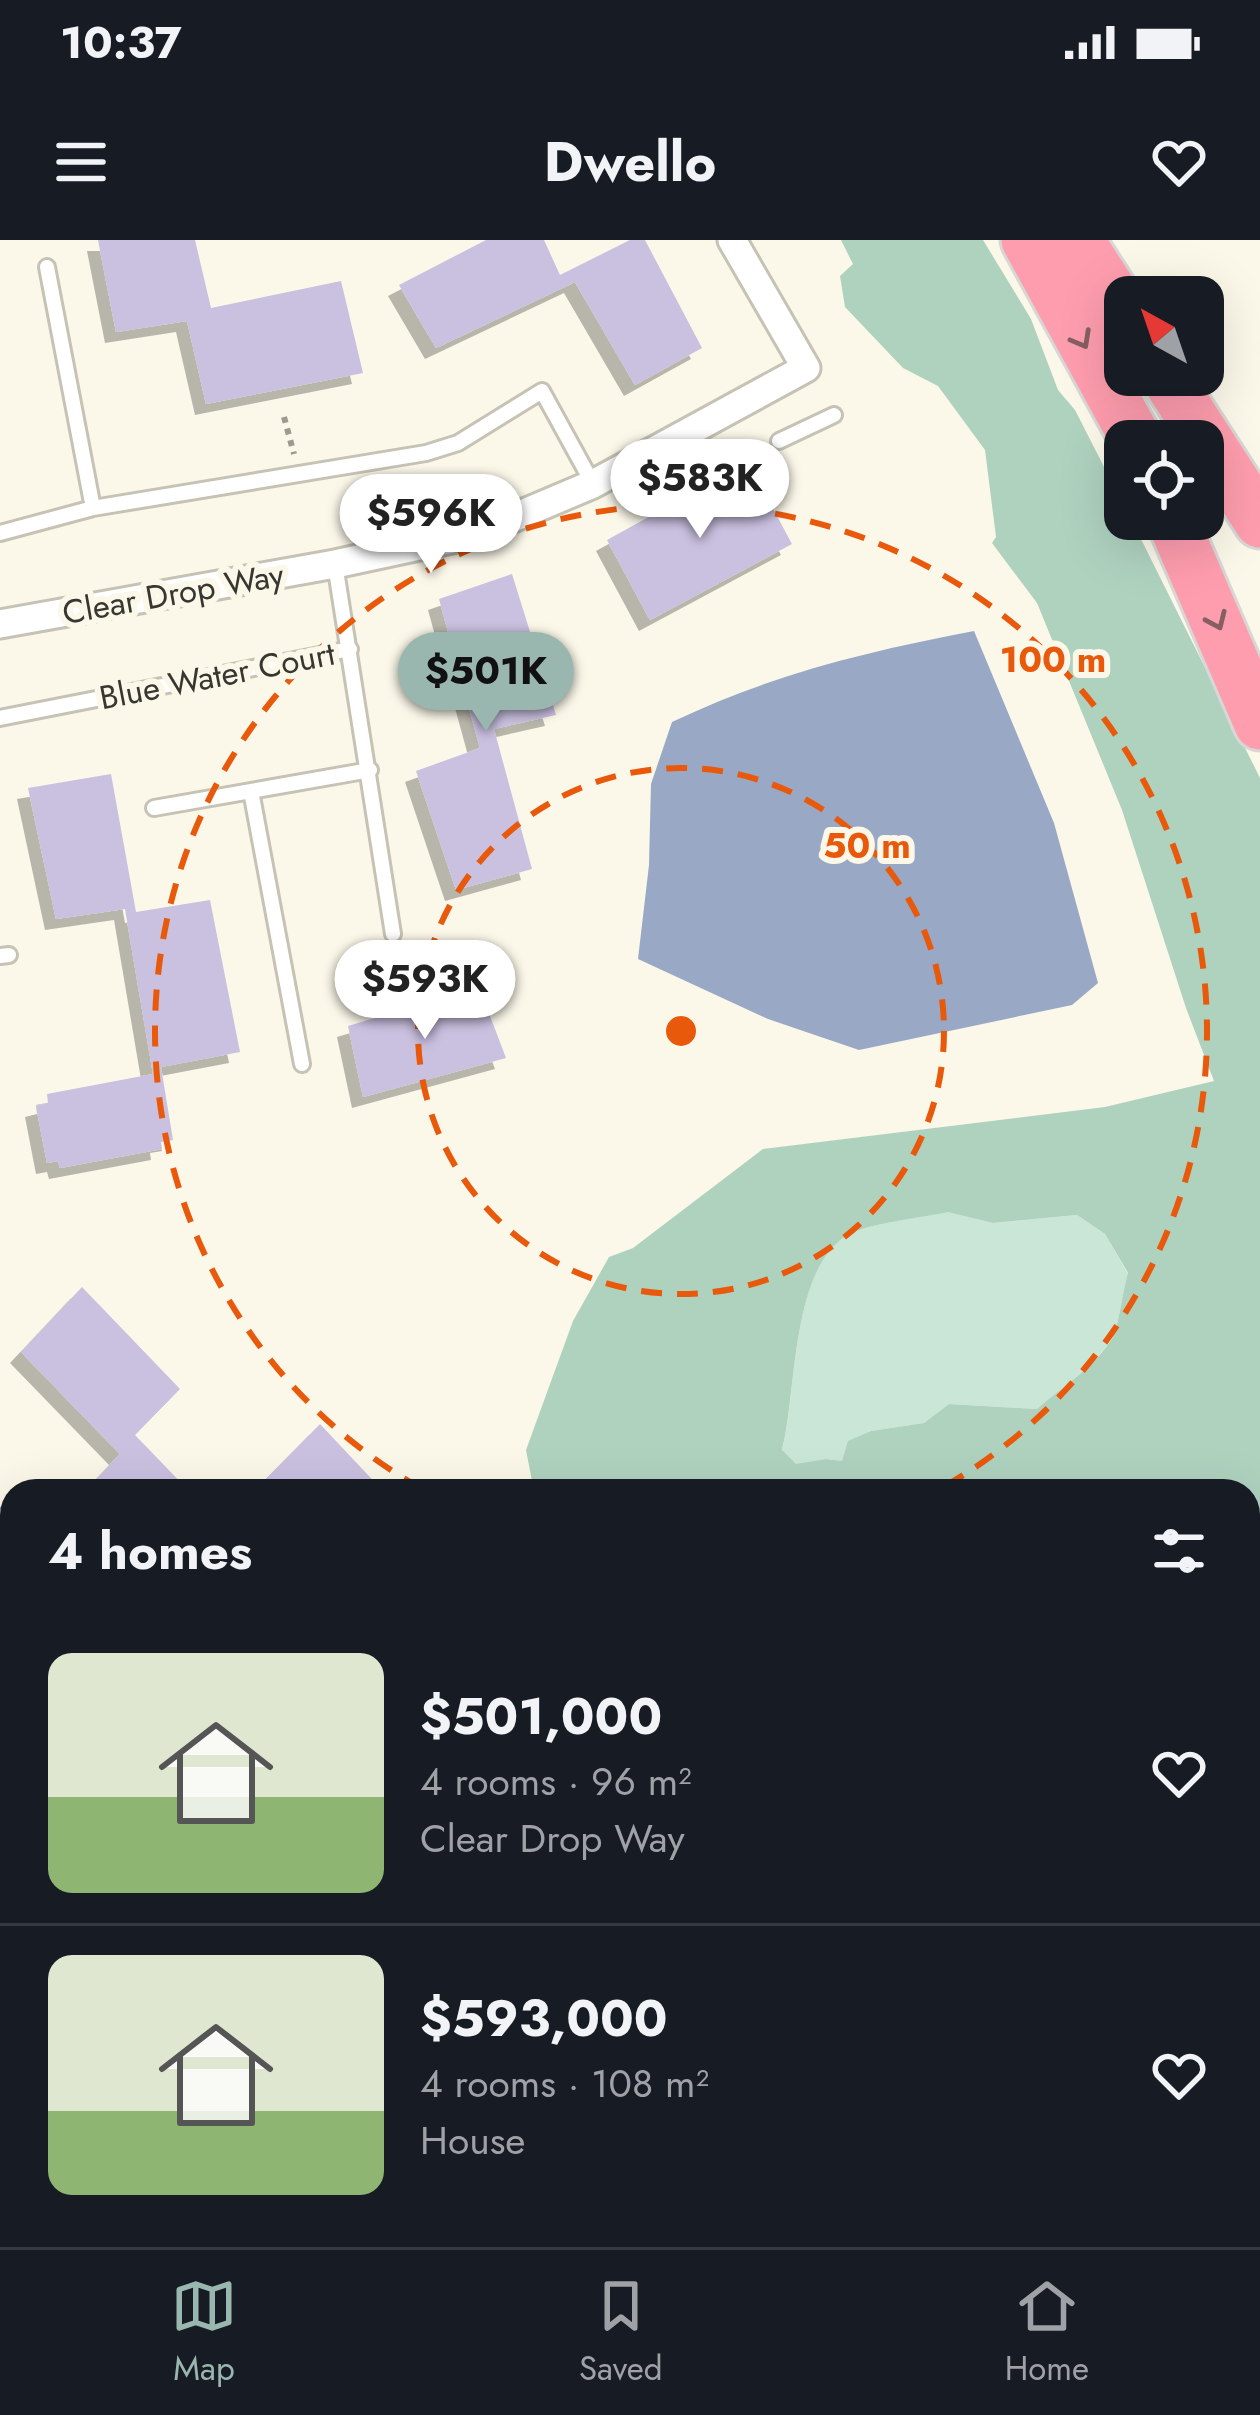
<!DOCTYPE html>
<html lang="en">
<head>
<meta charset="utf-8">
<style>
	body { margin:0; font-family:Jost,sans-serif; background:#242831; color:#f1f3f6; height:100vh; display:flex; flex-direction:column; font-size:45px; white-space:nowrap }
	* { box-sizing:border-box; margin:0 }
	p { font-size:39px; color:#9ea1a6 }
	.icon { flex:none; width:66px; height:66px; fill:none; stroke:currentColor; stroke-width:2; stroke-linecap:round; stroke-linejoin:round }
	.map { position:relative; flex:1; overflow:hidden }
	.sheet { position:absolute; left:0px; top:1239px; width:1260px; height:768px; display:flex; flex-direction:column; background:#171b24; border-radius:36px 36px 0 0; box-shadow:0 12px 48px #0002 }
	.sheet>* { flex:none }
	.needle { width:78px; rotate:320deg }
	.controls { position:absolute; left:1104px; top:36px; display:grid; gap:24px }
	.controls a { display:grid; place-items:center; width:120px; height:120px; border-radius:24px; background:#171b24; box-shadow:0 12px 48px #0002; font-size:60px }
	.price { position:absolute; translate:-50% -102px; padding:0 27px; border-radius:42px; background:#fff; color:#222; font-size:39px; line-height:78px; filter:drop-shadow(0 3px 6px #0008) }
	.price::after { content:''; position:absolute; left:50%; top:72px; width:36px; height:27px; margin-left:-18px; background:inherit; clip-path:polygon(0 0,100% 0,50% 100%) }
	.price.active { background:#9ab7af; color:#111 }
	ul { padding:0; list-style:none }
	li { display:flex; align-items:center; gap:36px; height:300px; padding:0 48px }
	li+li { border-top:3px solid #363941 }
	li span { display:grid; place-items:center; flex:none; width:336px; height:240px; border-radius:24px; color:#555 }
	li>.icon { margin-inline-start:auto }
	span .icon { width:144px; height:144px; fill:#fffc; stroke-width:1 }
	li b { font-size:51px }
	h2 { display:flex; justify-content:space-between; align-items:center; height:144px; padding:0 48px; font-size:51px }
	.status { display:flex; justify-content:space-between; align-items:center; height:84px; padding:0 60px; background:#171b24; direction:ltr }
	.status svg { height:33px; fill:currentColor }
	header { display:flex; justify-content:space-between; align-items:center; height:156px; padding:0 48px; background:#171b24; font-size:54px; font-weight:700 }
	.tab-bar { display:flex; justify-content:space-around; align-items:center; height:168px; border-top:3px solid #363941; background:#171b24; font-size:33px; color:#9ea1a6 }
	.tab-bar a { display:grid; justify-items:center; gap:6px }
	.tab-bar .active { color:#9ab7af }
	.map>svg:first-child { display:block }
	.green { fill:#cae6d6 }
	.forest { fill:#afd2bf; fill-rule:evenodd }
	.water { fill:#99a8c4 }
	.building { fill:#cac0e0; filter:url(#shadow) }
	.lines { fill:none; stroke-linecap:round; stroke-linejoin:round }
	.service-casing { stroke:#c6c3b5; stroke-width:20 }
	.minor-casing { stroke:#c6c3b5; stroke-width:33 }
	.primary-casing { stroke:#d7d7d6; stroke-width:51 }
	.motorway-casing { stroke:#d7d7d6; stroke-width:57 }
	.path { stroke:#9d9a90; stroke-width:6; stroke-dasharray:6 6; stroke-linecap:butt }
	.service { stroke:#fff; stroke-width:14 }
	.minor { stroke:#fff; stroke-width:27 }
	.primary { stroke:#fec4ce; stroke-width:45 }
	.motorway { stroke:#fe9dae; stroke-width:51 }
	.oneway { stroke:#875f63 }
	.ring { fill:none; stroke:#e8590c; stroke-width:6; stroke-dasharray:21 15 }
	.labels { text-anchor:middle; stroke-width:12; stroke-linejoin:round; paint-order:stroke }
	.street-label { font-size:33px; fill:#373631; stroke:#fbf7e9 }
	.centre { fill:#e8590c; stroke:#fbf7e9; stroke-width:6 }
	.ring-label { font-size:36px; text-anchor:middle; font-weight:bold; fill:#e8590c; stroke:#fbf7e9; stroke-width:12; stroke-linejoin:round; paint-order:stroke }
</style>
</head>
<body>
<div class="status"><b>10:37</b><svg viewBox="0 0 49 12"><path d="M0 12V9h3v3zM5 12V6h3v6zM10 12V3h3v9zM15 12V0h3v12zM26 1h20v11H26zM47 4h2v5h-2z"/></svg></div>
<header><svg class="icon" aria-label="menu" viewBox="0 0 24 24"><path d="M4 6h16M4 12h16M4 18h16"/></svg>Dwello<svg class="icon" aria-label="heart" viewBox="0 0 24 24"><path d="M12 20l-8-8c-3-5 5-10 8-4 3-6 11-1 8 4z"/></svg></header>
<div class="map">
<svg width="1260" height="2007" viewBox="0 0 1260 2007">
	<defs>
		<filter id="shadow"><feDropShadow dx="-11" dy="11" stdDeviation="0" flood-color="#0004"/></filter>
	</defs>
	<rect width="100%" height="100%" fill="#fbf7e9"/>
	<path class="green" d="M948 971 993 983 1077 975 1105 994 1128 1034C1123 1049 1118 1089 1113 1097 1095 1126 1062 1148 1037 1169L949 1164 924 1183 871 1191 849 1201 842 1221 826 1219 796 1225 782 1211C797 1153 790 1028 848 994 867 984 925 977 948 971Z
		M1260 1817V2007H1161L1153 1995H1248V1827Z"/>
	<path class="forest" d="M841 0H983L1031 79 1058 150 1075 170 1125 268V279H1131L1260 538V1561L1248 1573V1251H534L526 1210 573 1081 609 1017 633 1008 763 909 1105 867 1214 841 1186 768 1122 570 1037 363 992 303 996 297 985 210 938 146 903 128 845 67 840 36 853 24ZM948 972 993 983 1077 975 1105 994 1128 1033C1123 1049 1118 1088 1113 1097 1096 1126 1062 1147 1037 1169L949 1164 924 1183 871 1191 848 1201 842 1221 826 1219 796 1224 782 1210C797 1153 790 1027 849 994 867 984 925 977 948 972Z
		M683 1995H787L774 2007H662Z"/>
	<path class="water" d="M974 391 1054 583 1098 743 1072 765 859 810 768 779 638 719 649 625 651 544 672 482C773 434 865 412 974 391Z"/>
	<path class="building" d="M98 0H195L211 68 341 41 363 133 206 164 187 81 116 92Z
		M486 0H544L560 35 630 0H645L702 108 635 145 575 42 436 108 399 45Z
		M748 222 792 304 650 380 607 300Z
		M512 334 556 475 494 489 532 629 456 650 416 531 480 508 439 359Z
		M111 534 136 672 210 660 240 812 161 827 173 900 161 902 162 909 60 928 58 921 47 923 36 866 48 863 47 854 153 834 125 669 56 679 28 548Z
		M479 747 506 818 363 857 348 786Z
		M82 1047 180 1149 135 1195 189 1251H85L120 1214 21 1112Z
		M320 1184 383 1251H254Z
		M0 1588 12 1600V1633L0 1644Z
		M12 1854V1995H51L62 2007H0V1865Z
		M277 1995H330L317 2007H288Z"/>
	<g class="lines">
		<defs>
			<path id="service" d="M47 27 93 268
				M779 201 834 175
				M0 293 93 268 426 213 458 203 542 151 593 244
				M335 324 393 694
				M0 478 350 409
				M251 551 302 824
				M154 568 370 530
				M0 716 9 715"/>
			<path id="minor" d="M0 384 335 324 475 294 593 244 806 128 732 0
				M0 1283 12 1297
				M0 1790 12 1778
				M500 2007 512 1995"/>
			<path id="primary" d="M1248 1688 1260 1677
				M1248 1778 1260 1768
				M880 2007 895 1995
				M982 2007 996 1995"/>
			<path id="motorway" d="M1027 0 1137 201
				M1078 0 1125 73
				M1165 135 1260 282
				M1172 279 1260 484
				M1248 1625 1260 1613
				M1130 1995 1138 2007
				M828 2007 841 1995"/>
		</defs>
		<use href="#service" class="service-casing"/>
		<use href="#minor" class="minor-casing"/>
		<use href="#primary" class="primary-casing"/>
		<use href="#motorway" class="motorway-casing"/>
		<path class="path" d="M284 177 294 214"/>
		<use href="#service" class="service"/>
		<use href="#minor" class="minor"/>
		<use href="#primary" class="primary"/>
		<use href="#motorway" class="motorway"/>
	</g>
	<defs><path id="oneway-chevron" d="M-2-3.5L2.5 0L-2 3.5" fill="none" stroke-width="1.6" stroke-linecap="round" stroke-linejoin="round" transform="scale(3)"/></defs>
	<g class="oneway">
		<use href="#oneway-chevron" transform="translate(1082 100) rotate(61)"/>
		<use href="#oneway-chevron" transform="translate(1217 381) rotate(66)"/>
	</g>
	<g class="ring">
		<circle cx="681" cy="791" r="263"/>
		<path d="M422 1249A526 526 0 1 1 940 1249"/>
	</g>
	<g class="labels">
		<g class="street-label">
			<text transform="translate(173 353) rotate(-10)" y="12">Clear Drop Way</text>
			<text transform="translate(217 435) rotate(-11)" y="12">Blue Water Court</text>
		</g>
	</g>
	<circle cx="681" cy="791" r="18" class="centre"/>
	<g class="ring-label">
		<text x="1053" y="432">100 m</text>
		<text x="867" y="618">50 m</text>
	</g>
</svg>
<div class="controls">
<a><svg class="needle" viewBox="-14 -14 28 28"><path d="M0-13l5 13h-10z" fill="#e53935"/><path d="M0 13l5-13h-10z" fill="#9ea1a6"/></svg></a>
<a><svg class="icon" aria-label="locate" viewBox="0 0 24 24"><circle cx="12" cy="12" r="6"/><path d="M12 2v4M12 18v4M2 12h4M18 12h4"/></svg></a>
</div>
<b class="price" style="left:700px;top:301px">$583K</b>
<b class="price" style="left:431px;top:336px">$596K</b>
<b class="price active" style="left:486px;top:494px">$501K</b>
<b class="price" style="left:425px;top:802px">$593K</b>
<section class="sheet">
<h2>4 homes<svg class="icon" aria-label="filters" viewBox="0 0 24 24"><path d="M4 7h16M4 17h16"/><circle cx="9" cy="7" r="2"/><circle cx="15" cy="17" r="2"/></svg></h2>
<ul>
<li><span style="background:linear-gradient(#dfe7d0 60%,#8fb573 0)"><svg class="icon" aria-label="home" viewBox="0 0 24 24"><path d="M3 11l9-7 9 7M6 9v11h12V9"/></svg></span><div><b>$501,000</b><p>4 rooms · 96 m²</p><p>Clear Drop Way</p></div><svg class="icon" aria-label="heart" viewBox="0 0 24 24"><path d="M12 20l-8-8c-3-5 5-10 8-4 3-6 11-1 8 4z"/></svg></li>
<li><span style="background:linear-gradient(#dfe7d0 65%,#8fb573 0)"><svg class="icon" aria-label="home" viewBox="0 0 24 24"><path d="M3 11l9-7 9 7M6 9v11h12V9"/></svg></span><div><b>$593,000</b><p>4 rooms · 108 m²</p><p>House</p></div><svg class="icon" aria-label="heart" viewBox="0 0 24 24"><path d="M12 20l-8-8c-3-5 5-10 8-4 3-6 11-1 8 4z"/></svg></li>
</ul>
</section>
</div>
<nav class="tab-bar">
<a class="active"><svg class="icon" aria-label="map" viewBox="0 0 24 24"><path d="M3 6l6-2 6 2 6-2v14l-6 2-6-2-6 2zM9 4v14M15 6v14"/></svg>Map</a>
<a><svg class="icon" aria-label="saved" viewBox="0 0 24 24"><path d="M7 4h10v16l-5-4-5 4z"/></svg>Saved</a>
<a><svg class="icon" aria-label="home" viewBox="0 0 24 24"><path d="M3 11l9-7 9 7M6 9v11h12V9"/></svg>Home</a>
</nav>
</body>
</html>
